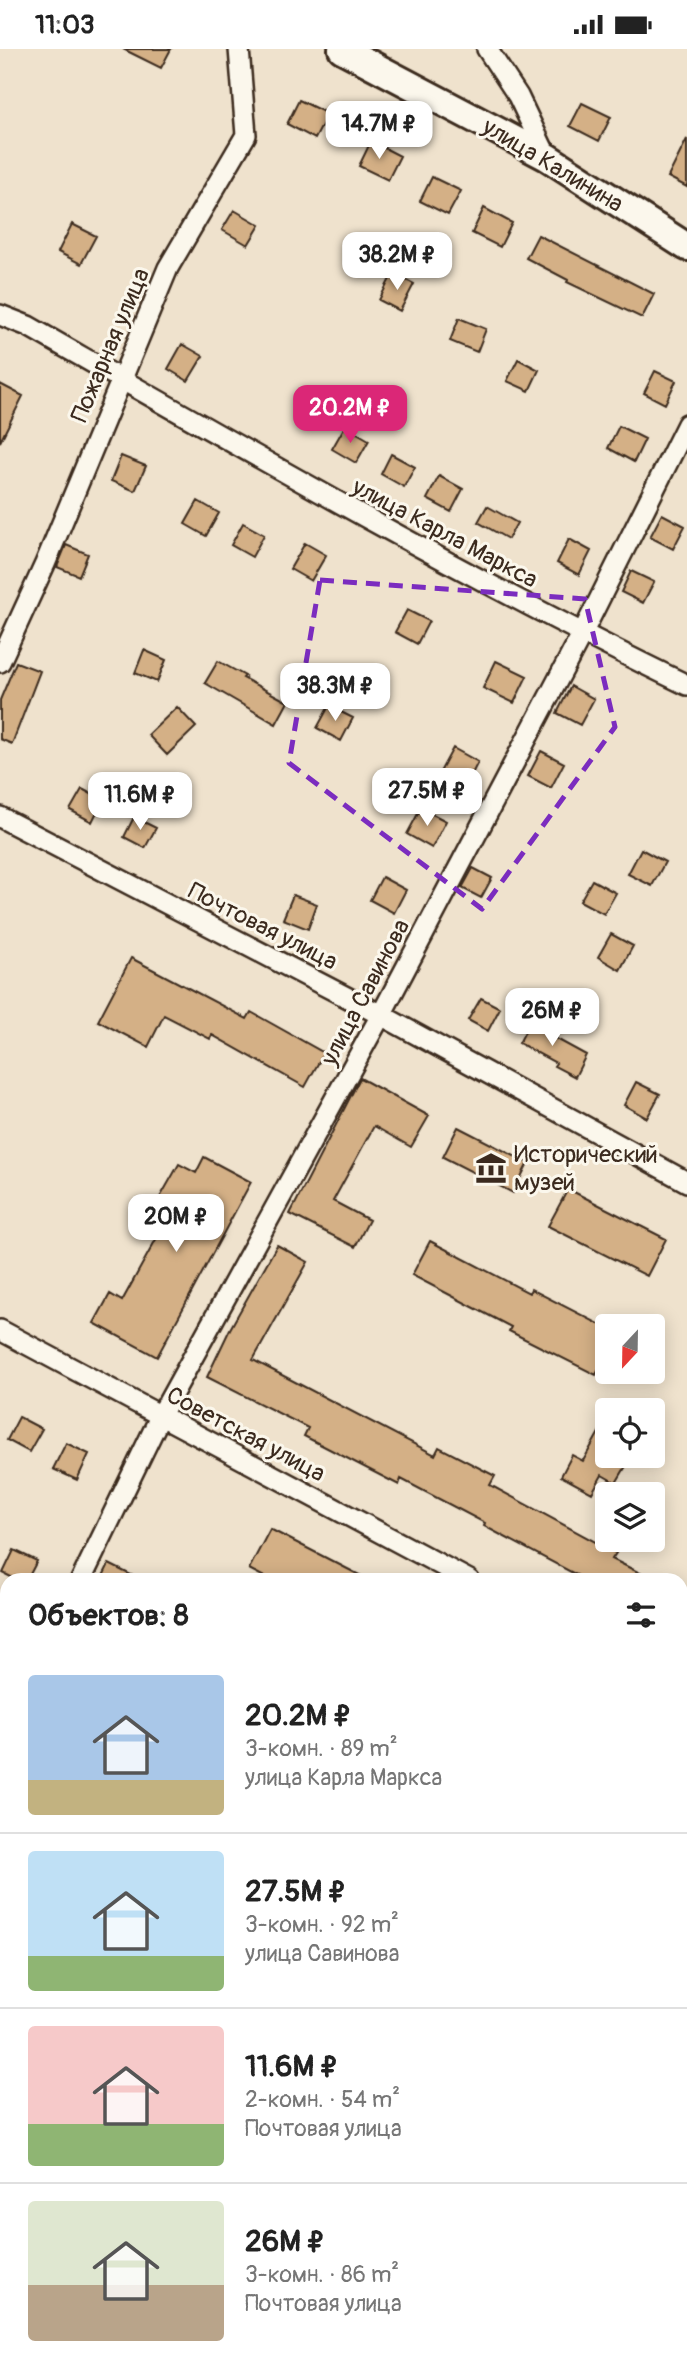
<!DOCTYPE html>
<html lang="ru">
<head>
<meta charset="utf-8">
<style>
	body { margin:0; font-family:Pangolin,sans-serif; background:#f6f6f6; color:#222; height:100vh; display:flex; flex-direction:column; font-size:26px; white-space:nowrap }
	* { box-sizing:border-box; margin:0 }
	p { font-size:23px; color:#767676 }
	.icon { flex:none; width:38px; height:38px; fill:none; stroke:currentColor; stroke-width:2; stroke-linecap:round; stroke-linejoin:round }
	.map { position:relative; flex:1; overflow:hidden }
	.sheet { position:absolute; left:0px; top:1524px; width:688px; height:800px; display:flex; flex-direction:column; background:#fff; border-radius:21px 21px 0 0; box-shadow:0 4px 18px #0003 }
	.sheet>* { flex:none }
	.needle { width:46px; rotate:202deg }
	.fabs { position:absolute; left:595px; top:1265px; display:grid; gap:14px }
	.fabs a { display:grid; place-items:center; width:70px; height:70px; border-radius:7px; background:#fff; box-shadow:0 4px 18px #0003; font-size:35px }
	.price { position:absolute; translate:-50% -60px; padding:0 16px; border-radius:14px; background:#fff; color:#222; font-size:23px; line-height:46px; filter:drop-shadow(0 2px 4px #0008) }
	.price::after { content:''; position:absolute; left:50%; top:42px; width:21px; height:16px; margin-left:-10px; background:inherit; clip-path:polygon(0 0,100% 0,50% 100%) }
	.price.selected { background:#db2777; color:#fff }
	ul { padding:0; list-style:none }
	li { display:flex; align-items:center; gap:21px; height:175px; padding:0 28px }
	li+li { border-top:2px solid #e0e0e0 }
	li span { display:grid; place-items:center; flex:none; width:196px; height:140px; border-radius:7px; color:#555 }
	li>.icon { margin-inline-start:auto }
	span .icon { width:84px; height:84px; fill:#fffc; stroke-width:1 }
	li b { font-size:30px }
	h2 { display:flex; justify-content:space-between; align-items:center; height:84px; padding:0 28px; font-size:30px }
	.status { display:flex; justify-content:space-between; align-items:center; height:49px; padding:0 35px; background:#fff; direction:ltr }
	.status svg { height:19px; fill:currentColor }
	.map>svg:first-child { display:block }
	.building { fill:#d4b086; stroke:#3b2a1e; stroke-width:2 }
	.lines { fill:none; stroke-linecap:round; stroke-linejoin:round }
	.street-casing { stroke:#3b2a1e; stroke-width:24 }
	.secondary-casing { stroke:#3b2a1e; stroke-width:32 }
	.street { stroke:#fbf7ec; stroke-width:19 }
	.secondary { stroke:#fbf7ec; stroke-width:26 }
	.rail { stroke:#3b2a1e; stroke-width:5; stroke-dasharray:10 5; stroke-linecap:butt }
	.marked { fill:none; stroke:#7b2cbf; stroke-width:5; stroke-dasharray:14 9; stroke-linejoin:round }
	.labels { text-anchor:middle; stroke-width:6; stroke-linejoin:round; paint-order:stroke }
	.street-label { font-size:24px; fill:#3b2a1e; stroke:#fbf7ec }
	.poi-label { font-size:24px; fill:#3b2a1e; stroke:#fbf7ec; text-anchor:start }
</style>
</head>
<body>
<div class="status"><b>11:03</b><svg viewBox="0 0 49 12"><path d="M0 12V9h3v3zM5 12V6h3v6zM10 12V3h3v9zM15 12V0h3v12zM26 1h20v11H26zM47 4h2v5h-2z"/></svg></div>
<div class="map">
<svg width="687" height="2323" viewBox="0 0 687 2323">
	<rect width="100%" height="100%" fill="#efe2cd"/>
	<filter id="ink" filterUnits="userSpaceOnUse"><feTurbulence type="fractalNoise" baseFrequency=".0143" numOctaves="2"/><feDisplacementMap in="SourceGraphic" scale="14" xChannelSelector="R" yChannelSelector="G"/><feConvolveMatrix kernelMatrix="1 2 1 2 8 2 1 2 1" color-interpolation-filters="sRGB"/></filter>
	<g filter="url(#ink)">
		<path class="building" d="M123 0H171L161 19Z
			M299 51 328 65 315 90 287 75Z
			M582 54 611 68 599 92 570 77Z
			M687 90V138L668 128Z
			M371 92 400 107 388 131 359 117Z
			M432 128 461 142 448 166 420 152Z
			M484 159 512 174 500 198 472 184Z
			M234 161 260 176 248 196 222 181Z
			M72 175 96 187 81 215 58 203Z
			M538 186 654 245 642 269 567 233 568 231 526 209Z
			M393 224 414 235 400 262 379 251Z
			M459 269 486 280 477 303 450 292Z
			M182 295 203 307 188 332 168 320Z
			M518 310 539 321 529 342 507 332Z
			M655 322 676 332 665 355 644 344Z
			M0 335 23 347 0 393Z
			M345 377 369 391 356 414 332 400Z
			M619 377 645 390 634 413 608 399Z
			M391 405 415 418 404 438 381 425Z
			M121 407 146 417 135 442 111 432Z
			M439 427 463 440 451 463 427 450Z
			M198 452 219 464 206 487 185 475Z
			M487 457 517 474 508 490 478 473Z
			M662 465 685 477 673 500 650 488Z
			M243 474 264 486 252 508 231 496Z
			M569 490 591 502 579 526 557 514Z
			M305 494 326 506 311 532 290 520Z
			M66 496 88 505 79 527 57 518Z
			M631 522 654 533 643 554 621 543Z
			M407 561 429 572 417 595 395 583Z
			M144 601 166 611 157 633 135 624Z
			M218 612 245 627 243 629 288 653 276 675 205 634Z
			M496 612 527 627 514 654 483 639Z
			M16 613 40 622 12 695 0 690V651Z
			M571 637 594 650 580 676 557 664Z
			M329 657 353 669 341 692 317 679Z
			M177 658 196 678 167 706 148 686Z
			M453 699 478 713 466 737 440 723Z
			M541 702 564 714 551 739 528 727Z
			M82 740 103 751 92 773 70 761Z
			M421 759 446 772 432 799 407 785Z
			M134 768 156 779 145 799 124 788Z
			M641 800 665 813 652 837 628 825Z
			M473 819 492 829 481 849 462 839Z
			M382 828 406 841 394 864 370 851Z
			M592 831 616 844 604 865 580 852Z
			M293 846 317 855 308 880 283 870Z
			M611 885 633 897 620 921 598 908Z
			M131 909 247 970 251 963 324 1004 305 1038 212 986 210 990 164 966 148 998 98 972Z
			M481 949 500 959 488 982 468 971Z
			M532 969 556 982 553 988 586 1006 575 1028 554 1017 556 1014 519 994Z
			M360 1029 429 1067 411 1098 374 1077 333 1152 369 1171 355 1198 290 1165Z
			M636 1033 660 1045 647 1069 624 1056Z
			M458 1078 528 1114 513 1144 443 1108Z
			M204 1108 251 1133 157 1308 94 1274 110 1245 122 1252 165 1174 150 1166 179 1115 196 1124Z
			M568 1140 666 1190 647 1227 548 1177Z
			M430 1192 529 1244 531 1240 607 1279V1304L596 1326 509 1282 511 1278 412 1226Z
			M277 1196 308 1213 253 1311 435 1406 439 1398 495 1427 490 1436 616 1504 612 1510 654 1531H586L484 1477 485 1474 401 1430 399 1436 304 1387 308 1379 207 1328 230 1280Z
			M19 1368 42 1380 29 1403 7 1391Z
			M607 1369V1407H632L616 1434 602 1426 592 1444 561 1427 572 1406 583 1412Z
			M66 1394 89 1405 77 1431 53 1420Z
			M270 1480 369 1531H270L249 1520Z
			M14 1501 37 1512 27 1531H17L3 1524Z
			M109 1515 141 1531H101Z"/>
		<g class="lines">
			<defs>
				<path id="street" d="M487 0 518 47 547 108
					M0 266 28 277C245 401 462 527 687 636
					M0 613 45 515 168 219 246 86 239 0
					M0 768 381 966 687 1133
					M0 1281 469 1531
					M81 1531 160 1368 381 966 582 585 687 375
					M681 1644 687 1647
					M0 1699 7 1684
					M0 1752 7 1756
					M681 2106 687 2109"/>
				<path id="secondary" d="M342 0 547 108 687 198
					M681 1982 687 1970"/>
			</defs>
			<use href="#street" class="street-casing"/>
			<use href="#secondary" class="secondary-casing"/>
			<use href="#street" class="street"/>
			<use href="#secondary" class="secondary"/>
			<path class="rail" d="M0 2123 7 2127
				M0 2137 7 2141
				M0 2209 7 2212
				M0 2233 7 2235
				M0 2248 7 2250
				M13 2317 21 2323
				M191 2317 204 2323
				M267 2317 283 2323
				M301 2317 314 2323
				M341 2317 353 2323
				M366 2317 378 2323"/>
		</g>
	</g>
	<path class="marked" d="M320 531 585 550 615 678 482 860 289 714Z"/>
	<defs>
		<symbol id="museum-bare" viewBox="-9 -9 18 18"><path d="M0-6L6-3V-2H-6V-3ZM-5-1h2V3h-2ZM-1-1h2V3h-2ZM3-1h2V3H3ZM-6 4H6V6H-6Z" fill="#3b2a1e" stroke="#fbf7ec" stroke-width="2.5" paint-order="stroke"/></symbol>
	</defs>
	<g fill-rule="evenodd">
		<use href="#museum-bare" x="469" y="1097" width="44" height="44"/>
	</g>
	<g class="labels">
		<g class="street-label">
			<text transform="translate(553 116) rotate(31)" y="8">улица Калинина</text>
			<text transform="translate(110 296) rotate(-67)" y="8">Пожарная улица</text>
			<text transform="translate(445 484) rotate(28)" y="8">улица Карла Маркса</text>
			<text transform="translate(263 877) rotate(27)" y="8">Почтовая улица</text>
			<text transform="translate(365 943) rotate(-62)" y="8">улица Савинова</text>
			<text transform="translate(246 1385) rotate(28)" y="8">Советская улица</text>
		</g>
		<g class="poi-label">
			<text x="514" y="1113">Исторический<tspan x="514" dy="28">музей</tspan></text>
		</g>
	</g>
</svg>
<div class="fabs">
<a><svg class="needle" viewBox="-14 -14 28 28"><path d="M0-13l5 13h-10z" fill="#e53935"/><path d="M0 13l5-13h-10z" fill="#767676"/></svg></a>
<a><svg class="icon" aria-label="locate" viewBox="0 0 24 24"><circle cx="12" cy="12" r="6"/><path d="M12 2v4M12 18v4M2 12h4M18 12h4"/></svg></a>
<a><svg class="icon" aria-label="layers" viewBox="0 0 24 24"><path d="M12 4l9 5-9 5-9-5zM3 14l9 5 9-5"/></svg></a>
</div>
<b class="price" style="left:379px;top:112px">14.7M ₽</b>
<b class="price" style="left:397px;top:243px">38.2M ₽</b>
<b class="price selected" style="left:350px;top:396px">20.2M ₽</b>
<b class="price" style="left:335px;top:674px">38.3M ₽</b>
<b class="price" style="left:427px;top:779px">27.5M ₽</b>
<b class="price" style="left:140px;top:783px">11.6M ₽</b>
<b class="price" style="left:552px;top:999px">26M ₽</b>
<b class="price" style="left:176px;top:1205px">20M ₽</b>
<section class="sheet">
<h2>Объектов: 8<svg class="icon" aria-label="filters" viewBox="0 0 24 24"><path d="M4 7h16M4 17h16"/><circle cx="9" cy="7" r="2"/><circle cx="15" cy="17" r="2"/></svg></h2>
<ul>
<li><span style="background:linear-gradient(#a9c7e8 75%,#c2b280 0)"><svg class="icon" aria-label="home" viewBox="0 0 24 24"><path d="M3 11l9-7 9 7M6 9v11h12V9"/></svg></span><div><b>20.2M ₽</b><p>3-комн. · 89 m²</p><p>улица Карла Маркса</p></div></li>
<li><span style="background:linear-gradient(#bfe0f5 75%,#8fb573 0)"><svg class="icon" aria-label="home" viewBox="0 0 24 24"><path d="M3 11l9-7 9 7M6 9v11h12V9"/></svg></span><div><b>27.5M ₽</b><p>3-комн. · 92 m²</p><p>улица Савинова</p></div></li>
<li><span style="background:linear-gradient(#f6c9c9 70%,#8fb573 0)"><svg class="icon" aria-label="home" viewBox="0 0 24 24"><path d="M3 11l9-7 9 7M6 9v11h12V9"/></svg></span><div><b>11.6M ₽</b><p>2-комн. · 54 m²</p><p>Почтовая улица</p></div></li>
<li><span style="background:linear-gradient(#dfe7d0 60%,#b9a48a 0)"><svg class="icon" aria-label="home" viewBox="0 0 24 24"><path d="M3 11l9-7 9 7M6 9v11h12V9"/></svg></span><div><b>26M ₽</b><p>3-комн. · 86 m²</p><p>Почтовая улица</p></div></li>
</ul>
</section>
</div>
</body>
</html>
